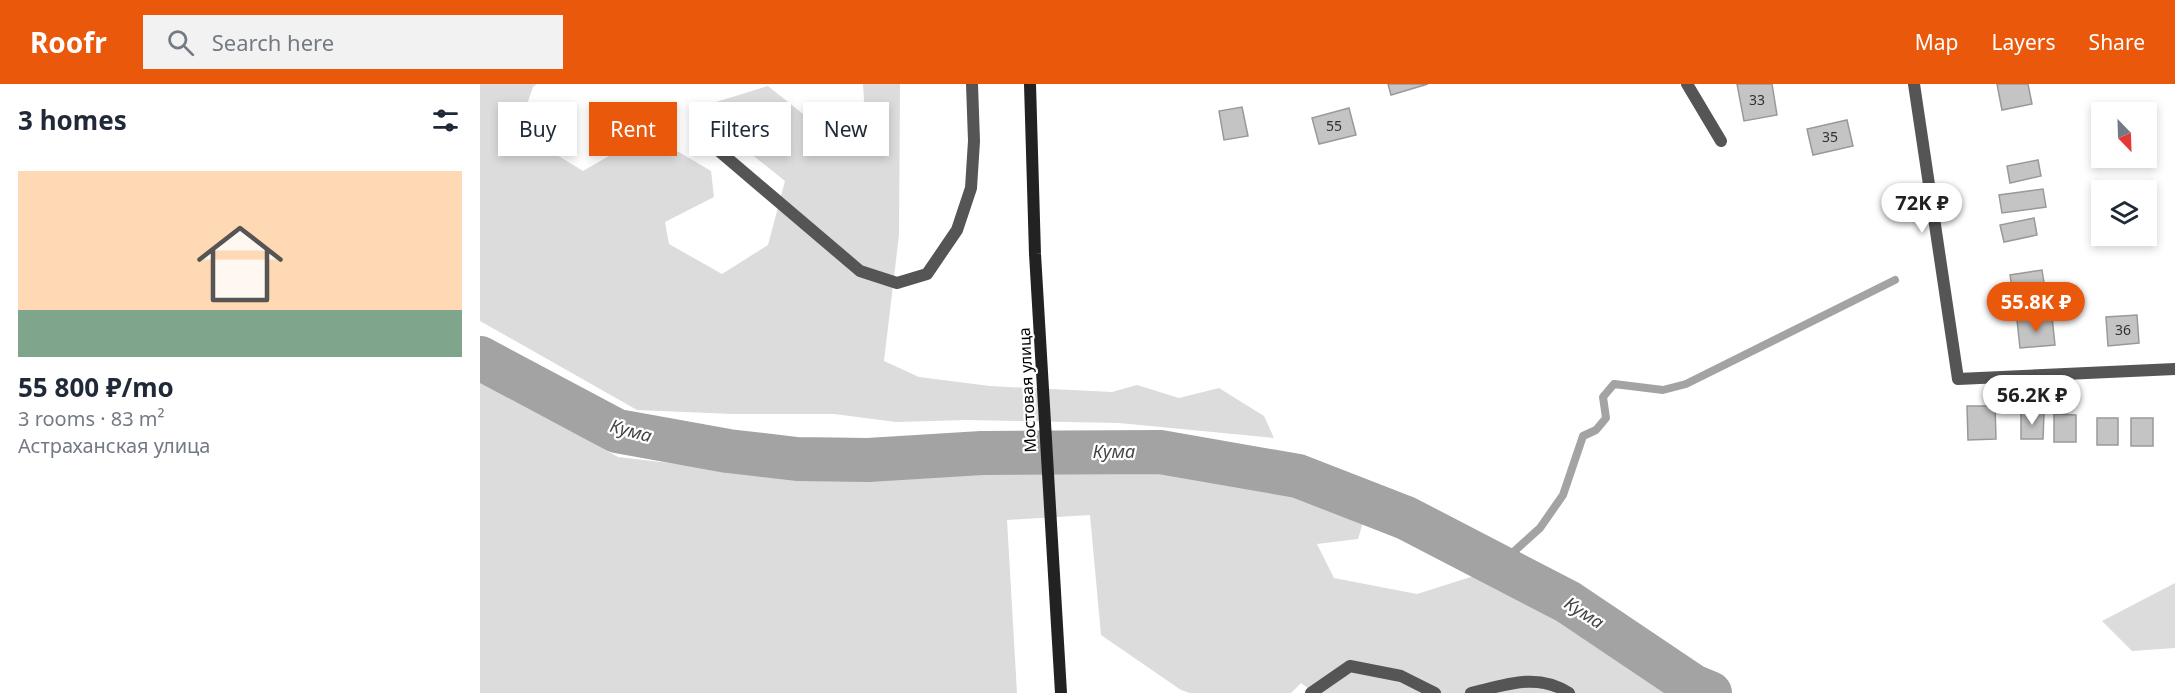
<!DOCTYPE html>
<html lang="en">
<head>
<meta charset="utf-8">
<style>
	body { margin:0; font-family:"Noto Sans",sans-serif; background:#f2f2f3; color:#1f2937; height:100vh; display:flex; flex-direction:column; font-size:22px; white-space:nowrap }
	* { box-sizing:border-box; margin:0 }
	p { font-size:20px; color:#747a83 }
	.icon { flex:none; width:33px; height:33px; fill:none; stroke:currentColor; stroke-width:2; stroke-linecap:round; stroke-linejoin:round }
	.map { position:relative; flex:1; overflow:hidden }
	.details { display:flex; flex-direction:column; background:#fff; width:480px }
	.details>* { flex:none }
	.banner { position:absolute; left:18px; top:18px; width:570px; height:54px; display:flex; gap:12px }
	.needle { width:39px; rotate:157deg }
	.controls { position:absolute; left:1611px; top:18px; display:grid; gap:12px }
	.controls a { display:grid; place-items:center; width:66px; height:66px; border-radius:0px; background:#fff; box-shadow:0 3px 9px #0003; font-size:30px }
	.price { position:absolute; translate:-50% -51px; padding:0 14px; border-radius:21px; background:#fff; color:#222; font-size:20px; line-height:39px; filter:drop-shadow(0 2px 3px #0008) }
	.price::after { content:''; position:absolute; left:50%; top:36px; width:18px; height:14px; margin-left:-9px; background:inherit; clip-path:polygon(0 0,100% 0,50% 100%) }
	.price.selected { background:#ea580c; color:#fff }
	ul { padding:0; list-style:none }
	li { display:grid; align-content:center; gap:12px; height:318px; padding:0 18px }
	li+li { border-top:2px solid #e0e1e3 }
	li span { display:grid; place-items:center; height:186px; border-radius:0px; color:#555 }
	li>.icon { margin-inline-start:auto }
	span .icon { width:108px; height:108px; fill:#fffc; stroke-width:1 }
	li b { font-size:26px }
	h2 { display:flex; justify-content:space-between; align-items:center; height:72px; padding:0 18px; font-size:26px }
	.pill { padding:0 21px; border-radius:0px; background:#fff; box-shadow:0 3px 9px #0003; font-size:21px; line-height:54px }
	.pill.selected { background:#ea580c; color:#fff }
	header { display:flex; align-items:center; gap:36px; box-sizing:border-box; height:84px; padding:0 30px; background:#ea580c; color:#fff }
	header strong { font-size:28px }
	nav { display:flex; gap:33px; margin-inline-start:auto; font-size:21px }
	.search { width:420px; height:54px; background:#f2f2f3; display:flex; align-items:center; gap:15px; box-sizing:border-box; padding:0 21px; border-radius:0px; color:#747a83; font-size:22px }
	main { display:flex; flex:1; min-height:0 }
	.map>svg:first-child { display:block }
	.green { fill:#dcdcdc }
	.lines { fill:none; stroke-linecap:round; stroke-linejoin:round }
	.stream { stroke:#a3a3a3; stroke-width:8 }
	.river { stroke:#a3a3a3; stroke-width:44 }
	.building { fill:#c4c4c4; stroke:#999; stroke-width:1.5 }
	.lane { stroke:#555; stroke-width:12 }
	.street { stroke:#555; stroke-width:12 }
	.secondary { stroke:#222; stroke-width:12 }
	.labels { text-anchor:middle; stroke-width:4.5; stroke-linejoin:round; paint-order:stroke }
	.number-label { font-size:14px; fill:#313131 }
	.street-label { font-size:16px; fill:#000; stroke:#fff }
	.water-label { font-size:18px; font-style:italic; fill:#444; stroke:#fff }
</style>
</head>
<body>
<header>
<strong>Roofr</strong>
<div class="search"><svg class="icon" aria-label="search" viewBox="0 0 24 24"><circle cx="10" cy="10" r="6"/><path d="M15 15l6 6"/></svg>Search here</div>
<nav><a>Map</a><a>Layers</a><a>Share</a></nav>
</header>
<main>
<section class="details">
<h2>3 homes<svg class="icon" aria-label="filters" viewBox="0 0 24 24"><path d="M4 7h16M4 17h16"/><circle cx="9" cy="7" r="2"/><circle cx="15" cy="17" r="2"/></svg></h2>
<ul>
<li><span style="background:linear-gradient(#ffd9b3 75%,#7fa58c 0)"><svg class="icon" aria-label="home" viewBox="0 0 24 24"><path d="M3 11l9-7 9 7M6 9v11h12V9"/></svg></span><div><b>55 800 ₽/mo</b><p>3 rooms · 83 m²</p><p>Астраханская улица</p></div></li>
</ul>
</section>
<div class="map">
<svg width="1695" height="609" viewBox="0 0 1695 609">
	<rect width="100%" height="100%" fill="#fff"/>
	<path class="green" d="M0 0H57L53 3 38 47 103 87 134 69 199 68 231 87 234 113 185 138 189 160 242 190 288 161 305 97 240 45 236 18 288 2 343 46 385 32 383 0H420L419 151 404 277 439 293 510 302 632 308 657 301 699 314 739 304 784 332 794 354 639 339 487 336 416 338 354 330H253L157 326 0 237Z
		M0 295 138 373 316 394 484 384H639L791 403 863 415 884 435 878 455 837 460 854 494 937 510 994 492 1072 528 1199 609H835L821 599 811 609H710L701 606 621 551 610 431 527 436 537 609H0Z
		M1695 499V564L1652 567 1622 537Z"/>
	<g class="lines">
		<path class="stream" d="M1018 482 1060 444 1083 411 1103 352 1116 346 1126 334 1123 313 1134 300 1183 306 1206 300 1415 196"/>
		<path class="river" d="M0 274 137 347 248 367 317 375 388 376 502 369 680 368 818 392 926 434 1088 518 1213 602 1230 609"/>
	</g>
	<path class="building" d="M908 0H948L911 11Z
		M1257 0H1292L1297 31 1264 37Z
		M1517 0H1548L1552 20 1522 26Z
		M762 23 768 52 744 56 739 27Z
		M869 24 876 51 839 60 832 34Z
		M1367 36 1373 62 1333 71 1327 45Z
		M1558 76 1561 92 1530 99 1527 82Z
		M1563 105 1566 123 1522 129 1519 111Z
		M1554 134 1557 151 1524 158 1520 141Z
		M1562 186 1566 212 1534 218 1530 191Z
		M1657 231 1659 259 1628 262 1626 233Z
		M1572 233 1575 261 1540 264 1537 236Z
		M1487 322H1515L1516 355 1488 356Z
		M1541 329H1564L1563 355H1541Z
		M1574 330 1596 331V358H1574Z
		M1617 334H1638V361H1617Z
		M1651 334H1673V362H1651Z"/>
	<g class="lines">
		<path class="lane" d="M219 50 380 187 417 199 447 190 477 146 491 104 494 57 492 0"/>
		<path class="street" d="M1207 0 1241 57
			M1434 0 1478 295 1695 285
			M831 609 870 582 921 592 955 609
			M991 609C1025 601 1057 588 1089 609"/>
		<path class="secondary" d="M550 0 555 170 581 609"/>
	</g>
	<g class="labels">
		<g class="number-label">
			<text x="1277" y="21">33</text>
			<text x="854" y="47">55</text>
			<text x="1350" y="58">35</text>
			<text x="1643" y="251">36</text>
		</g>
		<g class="street-label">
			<text transform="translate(547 306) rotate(-93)" y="6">Мостовая улица</text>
		</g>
		<g class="water-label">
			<text transform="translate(151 347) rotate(15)" y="6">Кума</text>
			<text x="634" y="374">Кума</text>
			<text transform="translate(1104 529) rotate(33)" y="6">Кума</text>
		</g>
	</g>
</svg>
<div class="controls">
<a><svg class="needle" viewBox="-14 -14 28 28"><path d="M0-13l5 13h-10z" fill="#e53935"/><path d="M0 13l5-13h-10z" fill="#747a83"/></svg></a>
<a><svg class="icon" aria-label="layers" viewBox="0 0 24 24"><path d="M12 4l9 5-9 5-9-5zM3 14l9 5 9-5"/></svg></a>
</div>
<b class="price" style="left:1442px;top:150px">72K ₽</b>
<b class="price selected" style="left:1556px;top:249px">55.8K ₽</b>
<b class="price" style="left:1552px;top:342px">56.2K ₽</b>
<div class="banner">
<a class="pill">Buy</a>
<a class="pill selected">Rent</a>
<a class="pill">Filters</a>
<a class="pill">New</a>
</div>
</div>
</main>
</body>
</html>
